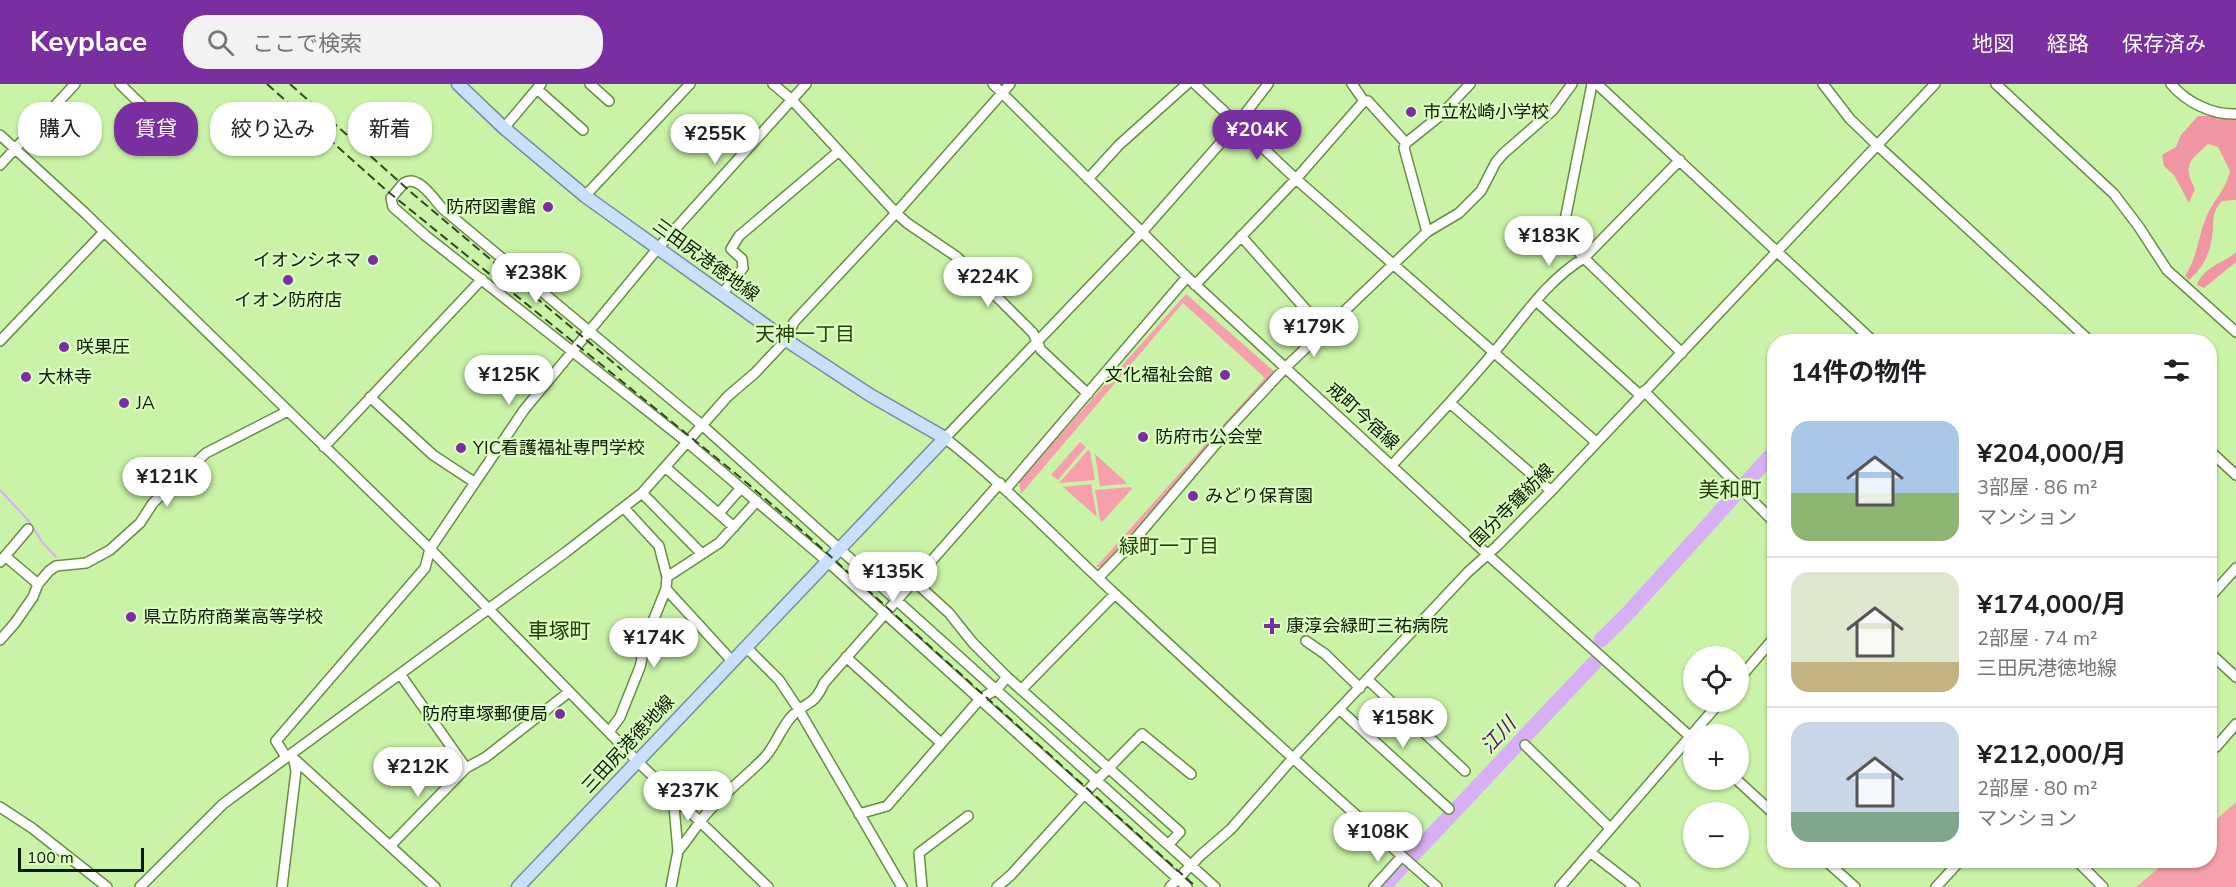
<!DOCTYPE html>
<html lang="ja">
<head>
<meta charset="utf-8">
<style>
	body { margin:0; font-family:"Nunito Sans","Noto Sans JP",sans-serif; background:#f2f2f2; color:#202124; height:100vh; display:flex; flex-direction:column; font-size:22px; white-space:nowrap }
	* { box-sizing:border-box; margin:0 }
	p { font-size:20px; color:#757577 }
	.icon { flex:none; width:33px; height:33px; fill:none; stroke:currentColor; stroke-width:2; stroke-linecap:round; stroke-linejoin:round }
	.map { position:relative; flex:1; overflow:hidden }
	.sheet { position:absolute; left:1767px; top:250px; width:450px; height:534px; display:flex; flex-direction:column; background:#fff; border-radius:24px; box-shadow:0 2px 4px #0004 }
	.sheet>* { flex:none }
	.top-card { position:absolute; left:18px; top:18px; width:570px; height:54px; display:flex; gap:12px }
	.buttons { position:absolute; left:1683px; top:562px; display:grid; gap:12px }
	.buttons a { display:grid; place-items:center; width:66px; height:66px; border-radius:50%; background:#fff; box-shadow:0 2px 4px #0004; font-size:30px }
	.scale { position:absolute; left:18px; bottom:15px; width:126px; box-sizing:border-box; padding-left:6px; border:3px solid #0c1a00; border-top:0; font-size:16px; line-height:21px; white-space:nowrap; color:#0c1a00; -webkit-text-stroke:4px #dcfdc1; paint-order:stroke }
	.price { position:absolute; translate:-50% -51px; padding:0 14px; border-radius:21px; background:#fff; color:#222; font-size:20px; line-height:39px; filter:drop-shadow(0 2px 3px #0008) }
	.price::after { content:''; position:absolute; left:50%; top:36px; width:18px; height:14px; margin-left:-9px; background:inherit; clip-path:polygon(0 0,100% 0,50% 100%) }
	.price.current { background:#7a2fa1; color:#fff }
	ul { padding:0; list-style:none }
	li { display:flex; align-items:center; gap:18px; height:150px; padding:0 24px }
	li+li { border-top:2px solid #e0e0e0 }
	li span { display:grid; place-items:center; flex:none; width:168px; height:120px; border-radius:18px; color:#555 }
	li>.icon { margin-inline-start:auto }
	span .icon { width:72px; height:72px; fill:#fffc; stroke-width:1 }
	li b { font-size:26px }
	h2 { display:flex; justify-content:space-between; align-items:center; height:72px; padding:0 24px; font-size:26px }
	.chip { padding:0 21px; border-radius:24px; background:#fff; box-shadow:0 2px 4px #0004; font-size:21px; line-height:54px }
	.chip.current { background:#7a2fa1; color:#fff }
	header { display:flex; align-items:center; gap:36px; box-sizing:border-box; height:84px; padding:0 30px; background:#7a2fa1; color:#fff }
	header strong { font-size:28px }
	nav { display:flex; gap:33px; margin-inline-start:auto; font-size:21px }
	.search { width:420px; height:54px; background:#f2f2f2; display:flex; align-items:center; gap:15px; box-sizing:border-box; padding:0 21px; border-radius:24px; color:#757577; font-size:22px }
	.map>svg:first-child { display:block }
	.green { fill:#f5a0ab }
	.forest { fill:#ef96a2 }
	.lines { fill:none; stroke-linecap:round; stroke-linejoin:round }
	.stream { stroke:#d8aef4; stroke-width:2 }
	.river { stroke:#d8aef4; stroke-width:15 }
	.minor-casing { stroke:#688d45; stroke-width:12 }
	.major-casing { stroke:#708e9f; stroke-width:15 }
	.minor { stroke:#fff; stroke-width:9 }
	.major { stroke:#cae0f9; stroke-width:12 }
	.rail { stroke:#334722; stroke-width:2; stroke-dasharray:9 4.5; stroke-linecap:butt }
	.poi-dot { fill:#7a2fa1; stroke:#dcfdc1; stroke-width:2 }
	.labels { text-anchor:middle; stroke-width:4.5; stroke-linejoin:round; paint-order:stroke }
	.poi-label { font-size:18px; fill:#0c1a00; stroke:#dcfdc1; text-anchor:start }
	.street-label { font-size:18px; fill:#0c1a00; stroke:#dcfdc1 }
	.neighbourhood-label { font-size:20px; fill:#263f06; stroke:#dcfdc1 }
	.water-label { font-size:20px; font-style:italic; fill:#4b1567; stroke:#dcfdc1 }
	.quarter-label { font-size:21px; fill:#263f06; stroke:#dcfdc1 }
</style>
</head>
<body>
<header>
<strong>Keyplace</strong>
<div class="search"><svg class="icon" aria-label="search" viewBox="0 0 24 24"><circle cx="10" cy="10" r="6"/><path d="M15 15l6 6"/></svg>ここで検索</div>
<nav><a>地図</a><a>経路</a><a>保存済み</a></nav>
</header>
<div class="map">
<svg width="2236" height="803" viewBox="0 0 2236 803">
	<rect width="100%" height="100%" fill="#caf3a7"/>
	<path class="green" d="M1186 210 1276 289 1229 338 1103 483H1096L1265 294 1183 219 1021 410 1019 397Z
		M1080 358 1086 363 1058 396 1051 391Z
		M1088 366 1090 367 1095 396 1059 399Z
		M1095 370 1127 399 1126 400 1100 402Z
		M1091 400 1097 433 1063 403Z
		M1130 403 1132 405 1102 438 1100 436 1095 406Z
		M2236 718V803H2136L2167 777H2210V741Z"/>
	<path class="forest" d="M2198 32H2236V116L2222 117C2210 130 2215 137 2212 154 2209 171 2203 184 2189 196L2185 192C2198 173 2198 150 2208 129 2216 113 2225 107 2230 87L2218 63 2208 60C2190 77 2182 80 2195 105L2189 119 2174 91 2164 82 2162 71 2176 63 2181 51Z
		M2236 168V178L2204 204 2197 201C2204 182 2223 180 2236 168Z"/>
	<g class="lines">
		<path class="stream" d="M0 406 29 437 42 458 56 473"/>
		<path class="river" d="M1601 556 1629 528 1774 368
			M1383 803 1594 579"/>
		<defs>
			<path id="minor" d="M120 0 160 39
				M590 0 609 17
				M773 0 792 16 896 129 907 139 957 173 1033 249 1041 266 1088 310
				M993 0 1187 193 1487 470 1694 656
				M1195 0 1296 95 1596 358
				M1268 0 1238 39 1142 148 945 354C1006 402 1058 457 1115 510 1221 609 1328 707 1437 803
				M1352 0 1364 17H1368L1406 59 1404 64 1427 148
				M1592 0 1563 146 1567 155 1584 174 1682 269
				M1597 0 1874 258
				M1823 0 1850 35 1877 61 2091 258
				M1996 0 2114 110 2139 143 2167 186 2236 248
				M2171 0C2186 18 2212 31 2236 30
				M537 5 583 46
				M504 44 541 0
				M0 51 86 130 430 465 637 677 768 803
				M1406 59 1441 31 1470 0
				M0 81 75 0
				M1088 95 1119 61 1187 0
				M585 112 690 0
				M1241 152 1324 246
				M1195 201 1296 95 1364 17
				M722 210 743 184 742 175 731 165 739 152 839 67
				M1536 217 1640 311
				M0 257 104 148
				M1644 307 1774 438
				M370 313 433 371 474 398
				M1450 319 1551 407
				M324 363 482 195
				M2210 367 2236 391
				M1392 381C1427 344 1462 306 1495 267 1522 235 1547 196 1584 174L1680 76
				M665 383 734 443
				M1006 405 1187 193
				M642 409 702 470
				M719 429 741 404
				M5 472 38 500
				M0 478 28 445
				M667 493 719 459 757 417
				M1098 494 1130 461 1232 341 1286 283 1427 148 1459 129 1481 107 1496 78 1504 69 1553 26 1572 0
				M914 497 949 529 973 559 1007 593 1180 748 1169 760
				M666 505 732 577
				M2210 513 2236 484
				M0 556 15 539 33 513 38 500 49 487 56 482 86 479 110 466 140 439 153 419 206 369 288 327
				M1306 557 1325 570 1360 604
				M746 563 779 596 799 626 902 803
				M2210 569 2236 593
				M846 573 941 659
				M400 590 466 684
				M1367 595 1465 687
				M1738 596 1774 554
				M1021 606 1115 510
				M1339 625 1449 725
				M609 648 620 633 640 583 647 552 666 505 667 493 659 462 624 424
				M1525 661 1610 744
				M2216 663 2236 640
				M290 671 435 803
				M286 673 276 657 425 484 430 465 524 326 658 164 806 0
				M1737 696 1774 730
				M0 723 32 744 107 803
				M859 730 887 722 980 615 997 605 1007 593
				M390 762 466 684 486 673 569 608
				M678 767C686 758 692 748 700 738 718 713 744 695 765 673 776 661 781 643 793 631 807 616 813 624 824 599L1000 399
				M1590 768 1635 803
				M1826 777 1855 803
				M2077 777 2103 803
				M140 803 223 720 566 468 642 409 728 312 755 289 786 256 794 238 896 129 1010 0
				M282 803 296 687 294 677
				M671 803 678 767 673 711
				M922 803 919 769 968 732
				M997 803 1011 791 1098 695 1142 650 1191 690
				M1170 803 1201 771 1231 745 1293 674 1468 488 1497 462 1551 407 1935 0
				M1187 803 828 478 687 358 426 152 393 123 391 114C395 110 400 103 404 99 419 90 434 116 443 125L703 342 1215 803
				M1374 803 1402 772
				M1560 803 1720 618
				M1936 803 1960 777"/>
			<path id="major" d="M458 0 504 44 585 112 786 256 870 311 945 354 518 803"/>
		</defs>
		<use href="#minor" class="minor-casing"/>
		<use href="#major" class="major-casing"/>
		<use href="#minor" class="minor"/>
		<use href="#major" class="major"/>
		<path class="rail" d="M267 0 386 106 741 394 798 443 1196 803
			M290 0 413 110 622 286"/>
	</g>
	<g class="poi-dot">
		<circle cx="1411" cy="28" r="6"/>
		<circle cx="548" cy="123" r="6"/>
		<circle cx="373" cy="176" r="6"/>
		<circle cx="288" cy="196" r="6"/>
		<circle cx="64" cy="263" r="6"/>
		<circle cx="1225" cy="291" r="6"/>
		<circle cx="26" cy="293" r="6"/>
		<circle cx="124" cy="319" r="6"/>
		<circle cx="1143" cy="353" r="6"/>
		<circle cx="461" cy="364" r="6"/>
		<circle cx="1193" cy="412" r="6"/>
		<circle cx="131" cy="533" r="6"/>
		<path d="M1269 533h6v6h6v6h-6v6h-6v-6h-6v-6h6z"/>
		<circle cx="560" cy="630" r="6"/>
	</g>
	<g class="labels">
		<g class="poi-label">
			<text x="1423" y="34">市立松崎小学校</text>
			<text x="536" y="129" text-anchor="end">防府図書館</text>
			<text x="361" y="182" text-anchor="end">イオンシネマ</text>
			<text x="288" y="222" text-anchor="middle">イオン防府店</text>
			<text x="76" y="269">咲果圧</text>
			<text x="1213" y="297" text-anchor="end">文化福祉会館</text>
			<text x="38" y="299">大林寺</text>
			<text x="136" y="325">JA</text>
			<text x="1155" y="359">防府市公会堂</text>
			<text x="473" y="370">YIC看護福祉専門学校</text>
			<text x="1205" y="418">みどり保育園</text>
			<text x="143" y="539">県立防府商業高等学校</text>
			<text x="1286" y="548">康淳会緑町三祐病院</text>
			<text x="548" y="636" text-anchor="end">防府車塚郵便局</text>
		</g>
		<g class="street-label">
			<text transform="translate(706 176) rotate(36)" y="6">三田尻港徳地線</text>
			<text transform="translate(1363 332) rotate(42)" y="6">戒町今宿線</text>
			<text transform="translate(1512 421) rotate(-45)" y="6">国分寺鐘紡線</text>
			<text transform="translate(628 660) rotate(-47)" y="6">三田尻港徳地線</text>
		</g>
		<g class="neighbourhood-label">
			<text x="805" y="257">天神一丁目</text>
			<text x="1169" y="469">緑町一丁目</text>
		</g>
		<g class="water-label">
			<text transform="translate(1498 651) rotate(-47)" y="7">江川</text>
		</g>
		<g class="quarter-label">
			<text x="1730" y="413">美和町</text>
			<text x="559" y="554">車塚町</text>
		</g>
	</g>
</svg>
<div class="buttons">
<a><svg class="icon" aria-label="locate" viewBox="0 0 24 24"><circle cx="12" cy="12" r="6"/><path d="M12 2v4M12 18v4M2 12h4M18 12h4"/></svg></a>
<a>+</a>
<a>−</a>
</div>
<div class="scale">100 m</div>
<b class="price current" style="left:1257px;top:77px">¥204K</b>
<b class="price" style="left:715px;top:81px">¥255K</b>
<b class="price" style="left:1549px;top:183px">¥183K</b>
<b class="price" style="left:536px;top:220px">¥238K</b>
<b class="price" style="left:988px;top:224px">¥224K</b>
<b class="price" style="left:1314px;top:274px">¥179K</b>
<b class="price" style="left:509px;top:322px">¥125K</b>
<b class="price" style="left:167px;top:424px">¥121K</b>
<b class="price" style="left:893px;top:519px">¥135K</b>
<b class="price" style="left:654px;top:585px">¥174K</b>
<b class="price" style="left:1403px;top:665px">¥158K</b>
<b class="price" style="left:418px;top:714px">¥212K</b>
<b class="price" style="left:688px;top:738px">¥237K</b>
<b class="price" style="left:1378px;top:779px">¥108K</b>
<div class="top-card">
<a class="chip">購入</a>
<a class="chip current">賃貸</a>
<a class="chip">絞り込み</a>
<a class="chip">新着</a>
</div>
<section class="sheet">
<h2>14件の物件<svg class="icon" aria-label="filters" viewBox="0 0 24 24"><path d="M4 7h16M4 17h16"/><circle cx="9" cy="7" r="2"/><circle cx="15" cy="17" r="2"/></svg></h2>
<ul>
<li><span style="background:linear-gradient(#a9c7e8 60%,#8fb573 0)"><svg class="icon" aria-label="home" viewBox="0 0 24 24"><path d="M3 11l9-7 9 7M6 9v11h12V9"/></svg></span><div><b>¥204,000/月</b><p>3部屋 · 86 m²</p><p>マンション</p></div></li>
<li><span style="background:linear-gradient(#dfe7d0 75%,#c2b280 0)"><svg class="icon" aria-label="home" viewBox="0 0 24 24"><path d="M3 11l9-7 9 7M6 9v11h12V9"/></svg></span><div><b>¥174,000/月</b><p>2部屋 · 74 m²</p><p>三田尻港徳地線</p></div></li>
<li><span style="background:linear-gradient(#c9d6e8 75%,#7fa58c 0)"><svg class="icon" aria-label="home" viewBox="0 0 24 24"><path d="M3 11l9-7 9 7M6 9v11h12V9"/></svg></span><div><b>¥212,000/月</b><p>2部屋 · 80 m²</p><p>マンション</p></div></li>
</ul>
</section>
</div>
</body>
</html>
